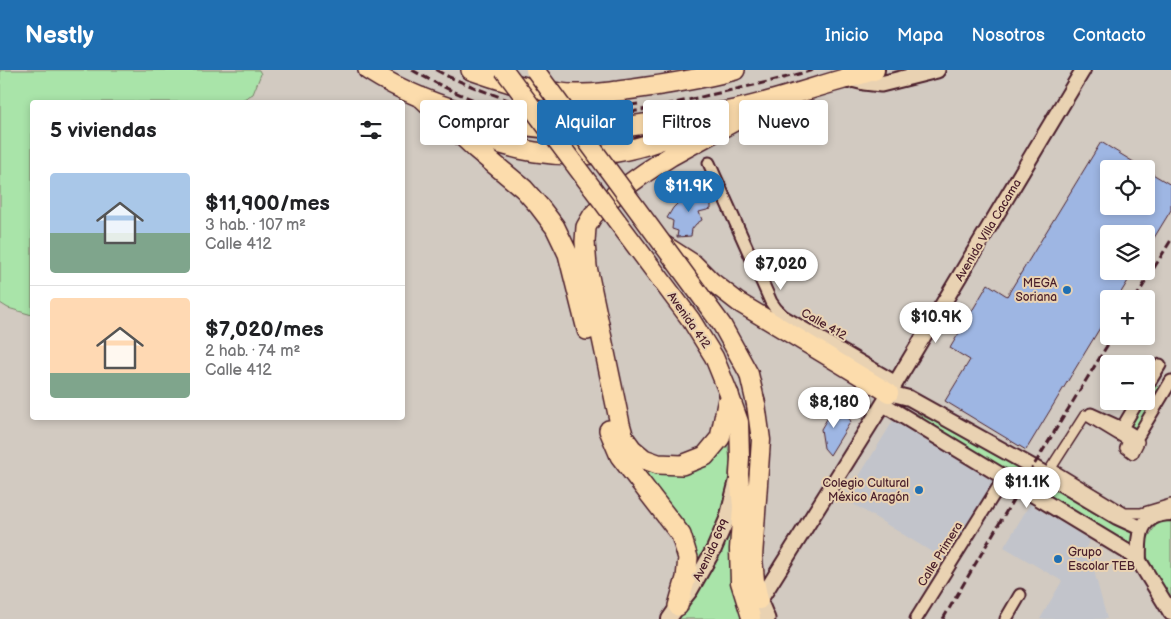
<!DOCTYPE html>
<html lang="es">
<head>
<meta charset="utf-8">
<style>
	body { margin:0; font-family:"Balsamiq Sans",sans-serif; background:#f2f2f2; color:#202124; height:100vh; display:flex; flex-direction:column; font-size:19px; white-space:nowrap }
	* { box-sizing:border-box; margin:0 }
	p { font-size:16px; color:#757577 }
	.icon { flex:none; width:28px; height:28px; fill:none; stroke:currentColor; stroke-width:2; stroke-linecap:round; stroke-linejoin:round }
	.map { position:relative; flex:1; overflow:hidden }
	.details { position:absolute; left:30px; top:30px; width:375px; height:320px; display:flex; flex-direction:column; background:#fff; border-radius:5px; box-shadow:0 2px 8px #0003 }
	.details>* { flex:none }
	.banner { position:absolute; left:420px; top:30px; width:475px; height:45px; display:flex; gap:10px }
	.buttons { position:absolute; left:1100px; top:90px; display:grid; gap:10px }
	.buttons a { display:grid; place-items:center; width:55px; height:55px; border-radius:5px; background:#fff; box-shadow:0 2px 8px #0003; font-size:25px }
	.price { position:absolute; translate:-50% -42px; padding:0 11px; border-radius:18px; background:#fff; color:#222; font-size:16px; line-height:32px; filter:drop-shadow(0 1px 2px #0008) }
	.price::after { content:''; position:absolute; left:50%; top:30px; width:15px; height:11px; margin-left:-8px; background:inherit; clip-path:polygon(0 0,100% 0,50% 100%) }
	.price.on { background:#1f6fb2; color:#fff }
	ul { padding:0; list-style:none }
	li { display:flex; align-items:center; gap:15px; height:125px; padding:0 20px }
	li+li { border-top:1px solid #e0e0e0 }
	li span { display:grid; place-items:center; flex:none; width:140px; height:100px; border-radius:5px; color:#555 }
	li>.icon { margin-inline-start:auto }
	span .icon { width:60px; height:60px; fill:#fffc; stroke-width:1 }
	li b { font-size:21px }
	h2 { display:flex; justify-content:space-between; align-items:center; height:60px; padding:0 20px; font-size:21px }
	.chip { padding:0 18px; border-radius:5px; background:#fff; box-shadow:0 2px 8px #0003; font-size:18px; line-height:45px }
	.chip.on { background:#1f6fb2; color:#fff }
	header { display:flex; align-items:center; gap:30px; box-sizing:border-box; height:70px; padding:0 25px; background:#1f6fb2; color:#fff }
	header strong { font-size:24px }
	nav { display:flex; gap:28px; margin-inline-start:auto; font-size:18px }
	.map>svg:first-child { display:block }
	.built { fill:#c2c4cb }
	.green { fill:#a9e4a9; stroke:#7a826a }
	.building { fill:#9eb6e3; stroke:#4a1f2b }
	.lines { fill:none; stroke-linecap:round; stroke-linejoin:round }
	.pedestrian-casing { stroke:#4a1f2b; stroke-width:12 }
	.minor-casing { stroke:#4a1f2b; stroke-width:15 }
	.tertiary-casing { stroke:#4a1f2b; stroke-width:18 }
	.secondary-casing { stroke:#4a1f2b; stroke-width:19 }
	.primary-casing { stroke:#4a1f2b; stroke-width:21 }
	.trunk-casing { stroke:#4a1f2b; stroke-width:22 }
	.motorway-casing { stroke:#4a1f2b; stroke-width:24 }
	.pedestrian { stroke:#e9d2b2; stroke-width:9 }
	.minor { stroke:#e9d2b2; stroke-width:11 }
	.tertiary { stroke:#e9d2b2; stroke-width:14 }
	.secondary { stroke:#e9d2b2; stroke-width:15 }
	.primary { stroke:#fcdcac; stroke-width:18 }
	.trunk { stroke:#fcdcac; stroke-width:19 }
	.motorway { stroke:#fcdcac; stroke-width:20 }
	.rail { stroke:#4a1f2b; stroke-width:3; stroke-dasharray:8 4; stroke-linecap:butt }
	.primary-bridge-casing { stroke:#4a1f2b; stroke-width:21; stroke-linecap:butt }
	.primary-bridge { stroke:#fcdcac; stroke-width:18 }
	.poi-dot { fill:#1f6fb2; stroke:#e9d2b2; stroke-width:2 }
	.labels { text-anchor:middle; stroke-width:4; stroke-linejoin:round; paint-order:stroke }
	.street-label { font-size:12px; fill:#4a1f2b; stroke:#e9d2b2 }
	.poi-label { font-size:12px; fill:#4a1f2b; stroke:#e9d2b2; text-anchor:end }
</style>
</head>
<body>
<header>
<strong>Nestly</strong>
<nav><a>Inicio</a><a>Mapa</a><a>Nosotros</a><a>Contacto</a></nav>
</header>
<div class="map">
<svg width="1171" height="549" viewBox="0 0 1171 549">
	<rect width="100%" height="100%" fill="#d2cac1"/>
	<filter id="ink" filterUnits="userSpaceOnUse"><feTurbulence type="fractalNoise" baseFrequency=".02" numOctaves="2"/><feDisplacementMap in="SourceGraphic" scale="10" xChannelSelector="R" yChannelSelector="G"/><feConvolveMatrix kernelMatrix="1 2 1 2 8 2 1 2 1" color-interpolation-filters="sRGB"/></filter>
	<g filter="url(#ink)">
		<path class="built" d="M893 351 993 411 945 490 845 429Z
			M1030 434 1090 470 1083 483 1102 494 1093 497 1107 549H1040L1062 511 1004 477Z"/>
		<path class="green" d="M0 0H259L261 4 253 24 238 32H32V245L8 238 0 233Z
			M1152 314 1161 318 1137 360 1128 355 1142 331H1146V324Z
			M907 342 918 344 960 363 1026 400 1019 411Z
			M727 369 730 390 728 414 722 448 693 506 633 394 671 404 699 400 718 386Z
			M1034 403 1135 461 1132 482 1027 417Z
			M734 440 730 498 742 547 740 549H678L701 512Z
			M1163 451 1171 452V530L1145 483 1146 471 1156 455Z"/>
		<path class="building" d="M1101 72 1145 99H1109V136H1146V100L1171 115V140L1146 181V164H1109V201H1134L1117 229H1109V243L1026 380 945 331 970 290 950 278 988 214 1007 226Z
			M705 120 706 128 711 130V139L699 142 702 150 696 154 692 159 691 166 677 167 678 161 672 159 673 151 667 148 673 138 681 130 692 123Z
			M836 334 851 351 830 385 824 378 821 359Z"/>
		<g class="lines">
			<defs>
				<path id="pedestrian" d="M1139 372 1133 384 1125 378 1128 371 1085 345 1051 398 1125 443H1141L1171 434"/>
				<path id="minor" d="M709 93 771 232 776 239 783 246 896 312
					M1146 318 1160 295
					M1091 344 1122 358 1137 367
					M1122 358 1138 331
					M1132 376 1171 311
					M916 549 1004 408
					M1006 549 1020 525"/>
				<path id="tertiary" d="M889 323 909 328 1033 397 1117 447 1141 458
					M883 334 1126 481 1139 491 1171 543
					M1139 491C1138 466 1138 444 1171 443
					M757 535 883 334 1083 0
					M669 549 678 536 690 521 714 479 727 449 737 410"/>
				<path id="secondary" d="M848 8 864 12 881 14 937 0
					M759 530 767 549"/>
				<path id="primary" d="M663 174 694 194 711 211 738 232 889 323
					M729 324 739 352 740 388 739 404 742 437 739 479 740 512 751 547
					M756 334 761 370 753 487 755 511 759 530"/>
				<path id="trunk" d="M368 0C434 42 521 62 599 60 614 60 629 56 644 54 674 51 704 46 734 40 772 32 809 19 847 8
					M471 0C500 10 529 20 560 23 579 26 599 23 618 21 657 16 697 10 735 0
					M421 27 475 78 524 119 539 136 555 157 568 184 587 260
					M458 54C504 83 563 90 616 82 644 78 676 65 702 52
					M729 324 720 368 705 386 682 395 658 394 644 389 632 379 624 368 620 354 587 197 585 172 586 157 593 145 618 122 646 102 671 86 771 31
					M609 360 620 386 681 465 688 488 686 508 678 536"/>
				<path id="motorway" d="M847 8 874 0"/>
			</defs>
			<use href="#pedestrian" class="pedestrian-casing"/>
			<use href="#minor" class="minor-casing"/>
			<use href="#tertiary" class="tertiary-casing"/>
			<use href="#secondary" class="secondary-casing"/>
			<use href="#primary" class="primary-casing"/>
			<use href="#trunk" class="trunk-casing"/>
			<use href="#motorway" class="motorway-casing"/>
			<use href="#pedestrian" class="pedestrian"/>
			<use href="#minor" class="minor"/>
			<use href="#tertiary" class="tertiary"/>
			<use href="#secondary" class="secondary"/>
			<use href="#primary" class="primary"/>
			<use href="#trunk" class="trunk"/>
			<use href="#motorway" class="motorway"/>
			<path class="rail" d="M412 0C444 18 477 34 513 42 520 44 527 47 535 48 587 54 637 41 688 30 730 20 772 12 813 0
				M436 0 449 7 481 20 519 34 560 39H599L638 34
				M1135 229 1171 170
				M943 549 1020 418 1113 266"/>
			<defs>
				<path id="primary-bridge" d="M504 0 691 250 714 287 729 324
					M535 0 722 255 749 304 756 334"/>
			</defs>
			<use href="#primary-bridge" class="primary-bridge-casing"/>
			<use href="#primary-bridge" class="primary-bridge"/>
		</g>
	</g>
	<g class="poi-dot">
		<circle cx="1067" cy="220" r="5"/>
		<circle cx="919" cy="420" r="5"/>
		<circle cx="1058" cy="489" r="5"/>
	</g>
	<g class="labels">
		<g class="street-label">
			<text transform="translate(988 160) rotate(-59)" y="4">Avenida Villa Cacama</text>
			<text transform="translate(689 250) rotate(55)" y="4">Avenida 412</text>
			<text transform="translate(824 254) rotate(30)" y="4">Calle 412</text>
			<text transform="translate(711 480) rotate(-64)" y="4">Avenida 699</text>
			<text transform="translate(940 484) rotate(-58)" y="4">Calle Primera</text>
		</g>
		<g class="poi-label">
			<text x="1057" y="217">MEGA<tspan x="1057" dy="14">Soriana</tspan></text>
			<text x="909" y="417">Colegio Cultural<tspan x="909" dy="14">México Aragón</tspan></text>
			<text x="1068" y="486" text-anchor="start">Grupo<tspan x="1068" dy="14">Escolar TEB</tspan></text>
		</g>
	</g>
</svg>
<div class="buttons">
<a><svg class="icon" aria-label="locate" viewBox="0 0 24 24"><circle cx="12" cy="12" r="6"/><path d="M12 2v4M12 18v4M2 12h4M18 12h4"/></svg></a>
<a><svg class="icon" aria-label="layers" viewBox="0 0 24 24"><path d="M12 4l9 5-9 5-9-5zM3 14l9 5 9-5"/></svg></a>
<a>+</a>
<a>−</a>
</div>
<b class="price on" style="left:689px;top:143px">$11.9K</b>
<b class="price" style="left:781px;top:221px">$7,020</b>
<b class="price" style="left:936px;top:274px">$10.9K</b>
<b class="price" style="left:834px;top:359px">$8,180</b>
<b class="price" style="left:1027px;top:439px">$11.1K</b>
<div class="banner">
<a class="chip">Comprar</a>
<a class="chip on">Alquilar</a>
<a class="chip">Filtros</a>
<a class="chip">Nuevo</a>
</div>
<section class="details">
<h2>5 viviendas<svg class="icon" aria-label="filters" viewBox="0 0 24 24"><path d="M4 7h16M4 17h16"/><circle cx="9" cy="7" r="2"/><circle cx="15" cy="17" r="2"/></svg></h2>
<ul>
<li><span style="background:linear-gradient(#a9c7e8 60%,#7fa58c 0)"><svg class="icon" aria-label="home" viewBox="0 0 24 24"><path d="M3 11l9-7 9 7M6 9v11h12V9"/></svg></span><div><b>$11,900/mes</b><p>3 hab. · 107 m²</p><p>Calle 412</p></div></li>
<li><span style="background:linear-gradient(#ffd9b3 75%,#7fa58c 0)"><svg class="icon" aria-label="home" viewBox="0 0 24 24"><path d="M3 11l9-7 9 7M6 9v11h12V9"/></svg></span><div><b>$7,020/mes</b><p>2 hab. · 74 m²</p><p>Calle 412</p></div></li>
</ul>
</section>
</div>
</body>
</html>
